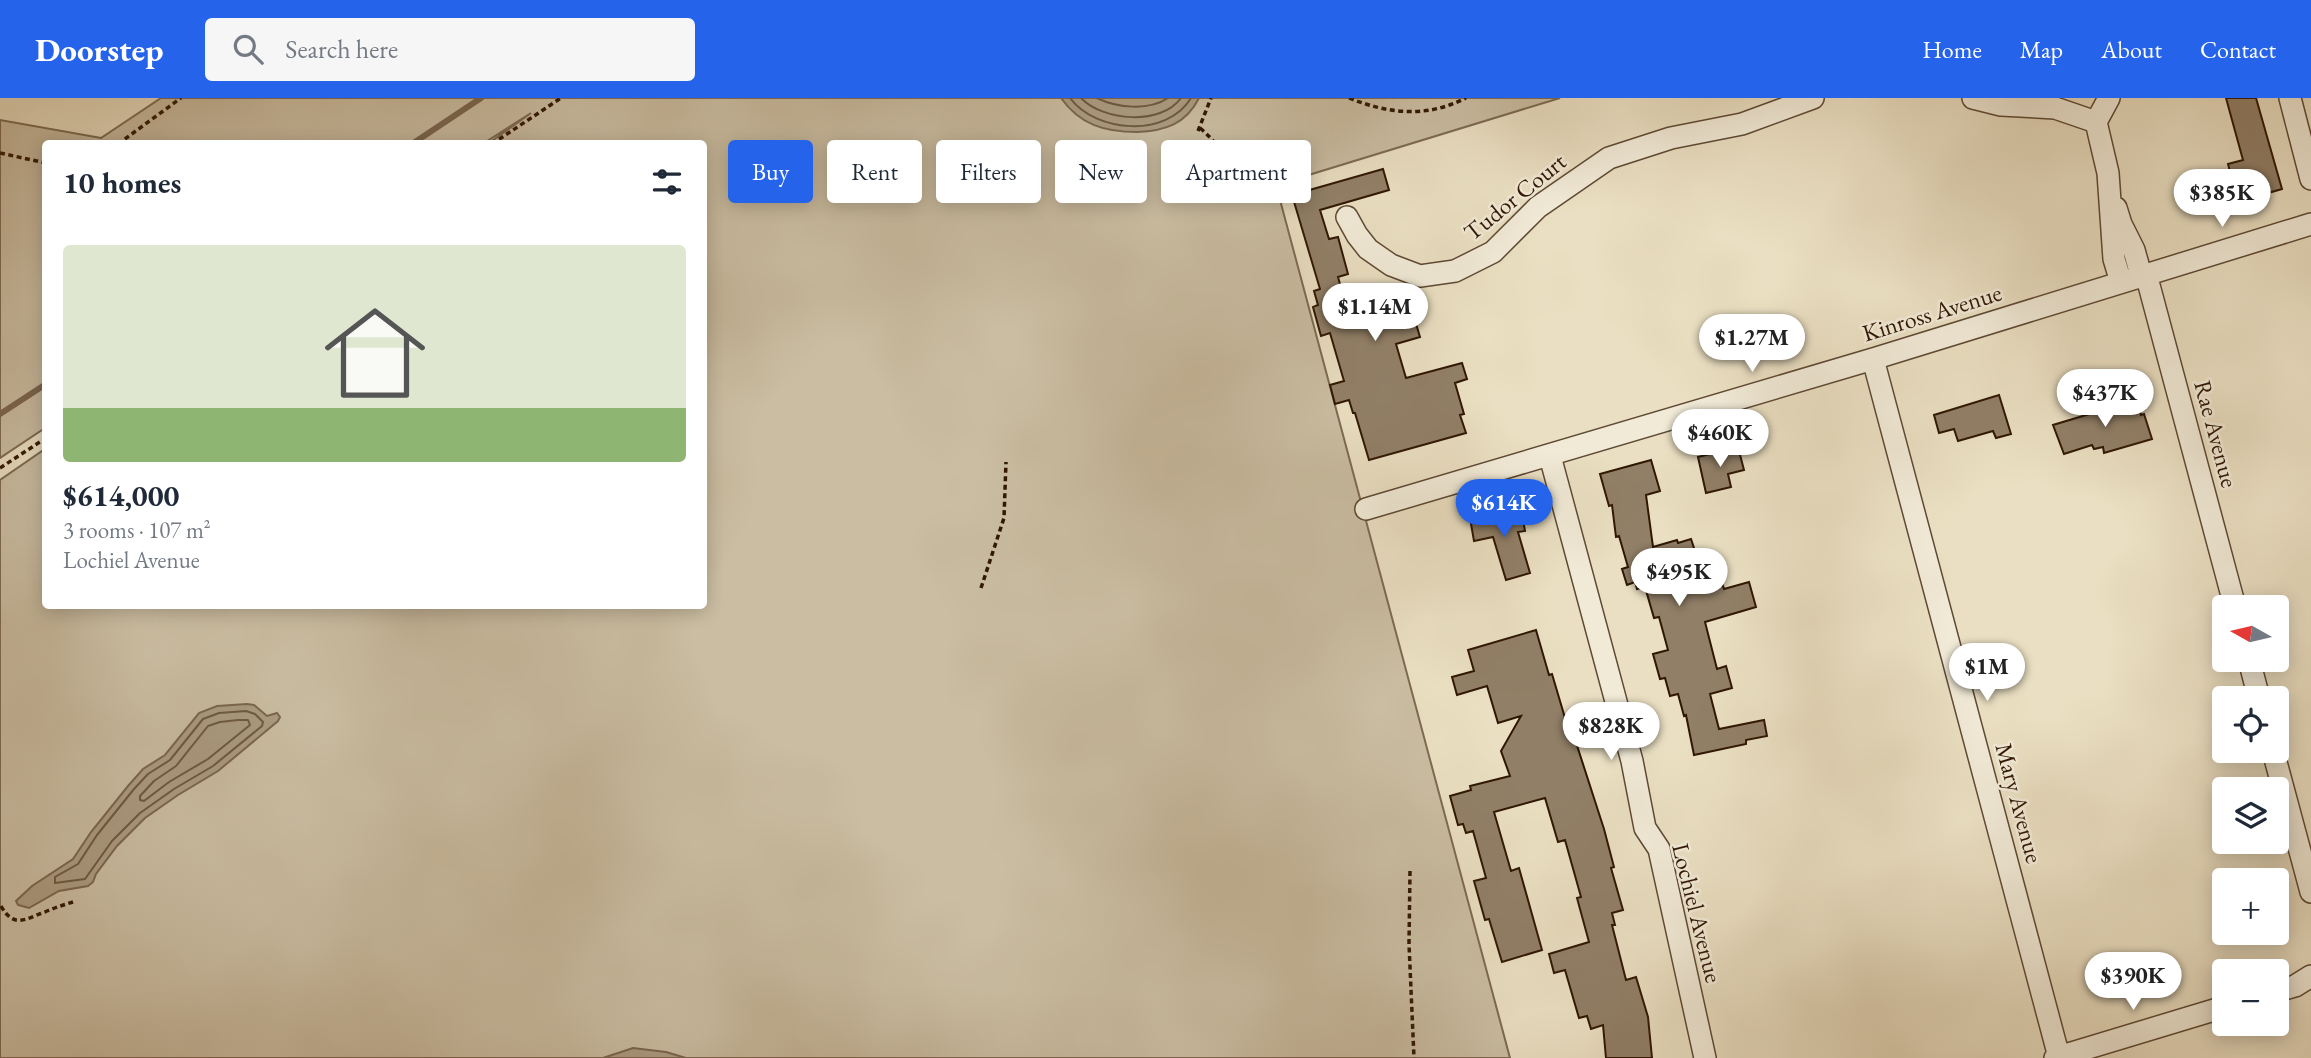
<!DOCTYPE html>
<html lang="en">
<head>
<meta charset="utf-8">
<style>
	body { margin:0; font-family:"EB Garamond",serif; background:#f6f6f7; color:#1f2937; height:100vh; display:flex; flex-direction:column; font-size:26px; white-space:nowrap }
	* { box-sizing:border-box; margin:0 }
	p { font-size:23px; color:#747a83 }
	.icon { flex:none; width:38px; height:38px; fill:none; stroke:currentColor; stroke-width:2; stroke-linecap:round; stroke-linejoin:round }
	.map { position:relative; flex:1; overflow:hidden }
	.side { position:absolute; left:42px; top:42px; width:665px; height:469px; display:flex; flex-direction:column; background:#fff; border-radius:7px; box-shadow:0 4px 18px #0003 }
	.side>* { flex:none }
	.top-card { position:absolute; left:728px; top:42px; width:665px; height:63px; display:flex; gap:14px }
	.needle { width:46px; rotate:278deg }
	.buttons { position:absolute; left:2212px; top:497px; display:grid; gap:14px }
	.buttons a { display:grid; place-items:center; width:77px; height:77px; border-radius:7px; background:#fff; box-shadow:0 4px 18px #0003; font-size:35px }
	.price { position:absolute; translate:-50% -60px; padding:0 16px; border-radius:24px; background:#fff; color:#222; font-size:23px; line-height:46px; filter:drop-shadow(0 2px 4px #0008) }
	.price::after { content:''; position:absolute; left:50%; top:42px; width:21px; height:16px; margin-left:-10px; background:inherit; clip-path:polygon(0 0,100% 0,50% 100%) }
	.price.current { background:#2563eb; color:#fff }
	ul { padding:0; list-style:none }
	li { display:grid; align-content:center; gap:14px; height:371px; padding:0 21px }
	li span { display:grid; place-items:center; height:217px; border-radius:7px; color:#555 }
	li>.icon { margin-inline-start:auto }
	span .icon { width:126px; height:126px; fill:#fffc; stroke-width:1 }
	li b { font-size:30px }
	h2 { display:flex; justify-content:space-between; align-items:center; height:84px; padding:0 21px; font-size:30px }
	.tag { padding:0 24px; border-radius:7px; background:#fff; box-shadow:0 4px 18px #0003; font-size:24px; line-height:63px }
	.tag.current { background:#2563eb; color:#fff }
	header { display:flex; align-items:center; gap:42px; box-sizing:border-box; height:98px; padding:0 35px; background:#2563eb; color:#fff }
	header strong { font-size:33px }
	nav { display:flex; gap:38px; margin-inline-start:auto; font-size:24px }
	.search { width:490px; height:63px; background:#f6f6f7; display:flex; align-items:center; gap:18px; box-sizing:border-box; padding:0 24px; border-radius:7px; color:#747a83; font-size:26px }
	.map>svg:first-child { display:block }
	.green { fill:#cabda2; stroke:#7d6a53; stroke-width:2 }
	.water { fill:#ab9b81; stroke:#7a664f; stroke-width:2 }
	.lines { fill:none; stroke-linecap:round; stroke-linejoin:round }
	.shore { stroke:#6e5942; stroke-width:2 }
	.stream { stroke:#7a664f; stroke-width:6 }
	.building { fill:#917f67; stroke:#301704; stroke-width:2 }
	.minor-casing { stroke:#5e4934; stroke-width:24 }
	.path { stroke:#301704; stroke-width:3.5; stroke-dasharray:5 3.5; stroke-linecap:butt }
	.minor { stroke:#f1ead7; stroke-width:21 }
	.labels { text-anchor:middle; stroke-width:5; stroke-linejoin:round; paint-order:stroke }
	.street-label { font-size:24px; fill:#301704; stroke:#f1ead7 }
</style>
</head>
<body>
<header>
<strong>Doorstep</strong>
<div class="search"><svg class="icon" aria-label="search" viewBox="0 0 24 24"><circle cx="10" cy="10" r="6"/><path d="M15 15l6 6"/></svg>Search here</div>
<nav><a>Home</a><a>Map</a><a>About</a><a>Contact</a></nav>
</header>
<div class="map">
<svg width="2311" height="960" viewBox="0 0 2311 960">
	<rect width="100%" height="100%" fill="#eadfc2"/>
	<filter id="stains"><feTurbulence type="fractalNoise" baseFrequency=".00286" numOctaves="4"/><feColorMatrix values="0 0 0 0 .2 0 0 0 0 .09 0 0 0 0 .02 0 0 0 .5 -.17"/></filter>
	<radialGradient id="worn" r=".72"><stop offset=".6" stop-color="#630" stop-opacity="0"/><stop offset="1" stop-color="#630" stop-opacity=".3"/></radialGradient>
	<path class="green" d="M161 0H1560L1276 87 1510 960H0V382L45 351 46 508H704V46L489 45 531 15 484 45 46 46 45 330 0 360V22L101 40Z"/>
	<path class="water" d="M1061 0H1199C1186 26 1165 33 1137 34 1105 34 1080 27 1061 0Z
		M247 606 254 607 267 618 277 615 280 619 278 623 218 673 178 697 145 720 117 748 96 776 93 784 88 788 59 793 29 810 18 807 16 803 32 788 73 761 91 734 128 688 143 671 165 657 199 615 217 608Z
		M633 950 666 954 686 960H603Z"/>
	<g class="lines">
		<path class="shore" d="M1070 0C1096 35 1167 40 1191 0
			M1081 0C1103 23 1161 28 1181 0
			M1097 0C1117 10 1149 13 1168 0
			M246 613 255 616 263 624 262 628 213 668 174 691 140 715 112 743 85 781 55 785V779L78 766 97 737 134 691 148 676 170 662 203 621 219 615Z
			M238 622H248L250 627 208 661 169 684 144 703 140 702V698L154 683 176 668 208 628 220 624Z"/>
		<path class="stream" d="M412 46 481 0
			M0 316 46 286"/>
	</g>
	<path class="building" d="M2226 0H2256L2282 91 2251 100 2246 82 2233 85 2228 66 2243 62Z
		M1383 71 1389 92 1320 112 1329 141 1338 139 1348 176 1338 179 1351 225 1411 209 1420 239 1396 246 1406 280 1462 265 1467 281 1455 285 1464 316 1460 317 1466 335 1369 362 1355 315H1353L1349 302 1335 306 1330 287 1344 283 1330 235 1321 238 1313 209 1318 207 1314 193 1320 191 1292 97Z
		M1999 297 2011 336 1996 340 1993 333 1958 343 1954 331 1939 335 1934 317Z
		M2136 302 2141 317 2144 316 2152 341 2104 355 2103 349 2094 351 2092 347 2064 356 2053 327Z
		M1738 349 1744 372 1728 376 1731 389 1706 395 1698 359Z
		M1651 362 1660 393 1646 397 1653 449 1677 442 1678 445 1691 441 1704 480 1719 476 1724 491 1749 484 1756 509 1705 524 1717 571 1726 568 1732 590 1710 596 1719 631 1764 622 1767 638 1746 642V646L1694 657 1686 617 1684 618 1678 596 1670 598 1665 580 1660 581 1653 556 1668 552 1659 519 1654 520 1645 489 1637 491 1635 484 1627 487 1622 471 1628 469 1619 438 1616 439 1612 407 1609 408 1600 376Z
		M1521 410 1525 433 1518 434 1530 475 1506 482 1493 439 1474 443 1470 420Z
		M1536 532 1549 577 1552 576 1568 630 1571 629 1604 731 1614 769 1611 770 1623 812 1612 815 1615 827H1612L1626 882 1636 879 1648 919 1652 960H1606L1603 927 1591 931 1587 918 1579 920 1565 872 1554 875 1549 856 1589 844 1577 800 1581 799 1565 742 1558 744 1545 700 1494 714 1511 773 1519 770 1542 852 1502 864 1489 821 1485 822 1474 783 1486 780 1473 733 1466 735 1463 726 1458 727 1450 698 1471 692 1470 688 1510 678 1501 653 1521 618 1498 625 1487 588 1457 597 1452 579 1474 573 1468 552Z"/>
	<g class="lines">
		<defs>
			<path id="minor" d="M1973 0 2001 7 2055 10 2096 24 2108 75 2114 161 2121 184
				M2290 0 2311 81
				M2096 24 2109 0
				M2116 110 2121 126 2134 152 2141 177
				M1347 119 1357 137 1368 151 1391 167 1420 178 1455 173 1493 154 1538 109 1609 60 1671 40 1742 26 1813 0
				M2146 176 2235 509
				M1873 261 2059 959
				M1550 358 1632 663 1645 730 1659 751 1705 960
				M1366 411 1873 261 2311 126
				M2249 562 2259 600
				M2273 653 2311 794
				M2277 893 2295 888 2311 878
				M2055 960 2224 909"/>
		</defs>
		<use href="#minor" class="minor-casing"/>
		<path class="path" d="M1349 0C1389 16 1427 20 1466 0
			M1200 30C1216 44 1224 54 1231 75
			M1198 33 1211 0
			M118 46 181 0
			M492 46 561 0
			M0 55 46 65
			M0 370 46 340
			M981 490 1004 420 1006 364
			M1410 773 1409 846 1414 960
			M1 808C14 831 25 821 45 814 54 810 63 807 73 804"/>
		<use href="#minor" class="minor"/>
	</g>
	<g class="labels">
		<g class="street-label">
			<text transform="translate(1515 99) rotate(-39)" y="8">Tudor Court</text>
			<text transform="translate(1932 215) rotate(-17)" y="8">Kinross Avenue</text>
			<text transform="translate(2216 336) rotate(75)" y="8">Rae Avenue</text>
			<text transform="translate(2019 705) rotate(75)" y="8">Mary Avenue</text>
			<text transform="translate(1697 815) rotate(76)" y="8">Lochiel Avenue</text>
		</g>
	</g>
	<rect width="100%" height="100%" filter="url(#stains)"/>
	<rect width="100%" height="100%" fill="url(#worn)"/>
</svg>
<div class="buttons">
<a><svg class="needle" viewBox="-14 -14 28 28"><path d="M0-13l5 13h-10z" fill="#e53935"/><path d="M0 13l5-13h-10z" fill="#747a83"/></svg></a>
<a><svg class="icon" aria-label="locate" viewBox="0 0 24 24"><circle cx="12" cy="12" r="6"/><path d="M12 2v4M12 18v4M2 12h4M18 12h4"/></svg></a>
<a><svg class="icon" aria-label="layers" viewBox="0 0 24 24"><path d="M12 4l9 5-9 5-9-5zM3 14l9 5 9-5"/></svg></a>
<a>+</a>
<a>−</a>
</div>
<b class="price" style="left:2222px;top:131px">$385K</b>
<b class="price" style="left:1375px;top:245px">$1.14M</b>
<b class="price" style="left:1752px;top:276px">$1.27M</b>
<b class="price" style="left:2105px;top:331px">$437K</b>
<b class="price" style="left:1720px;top:371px">$460K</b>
<b class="price current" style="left:1504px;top:441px">$614K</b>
<b class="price" style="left:1679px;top:510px">$495K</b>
<b class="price" style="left:1987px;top:605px">$1M</b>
<b class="price" style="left:1611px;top:664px">$828K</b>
<b class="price" style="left:2133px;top:914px">$390K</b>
<div class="top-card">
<a class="tag current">Buy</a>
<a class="tag">Rent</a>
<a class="tag">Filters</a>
<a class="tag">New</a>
<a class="tag">Apartment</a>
</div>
<section class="side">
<h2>10 homes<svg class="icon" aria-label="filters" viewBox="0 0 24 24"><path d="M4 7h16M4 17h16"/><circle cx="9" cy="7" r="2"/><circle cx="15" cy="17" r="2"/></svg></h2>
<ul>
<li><span style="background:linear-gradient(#dfe7d0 75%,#8fb573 0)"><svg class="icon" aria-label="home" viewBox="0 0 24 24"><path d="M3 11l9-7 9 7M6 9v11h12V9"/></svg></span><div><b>$614,000</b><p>3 rooms · 107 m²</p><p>Lochiel Avenue</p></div></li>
</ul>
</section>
</div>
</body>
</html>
